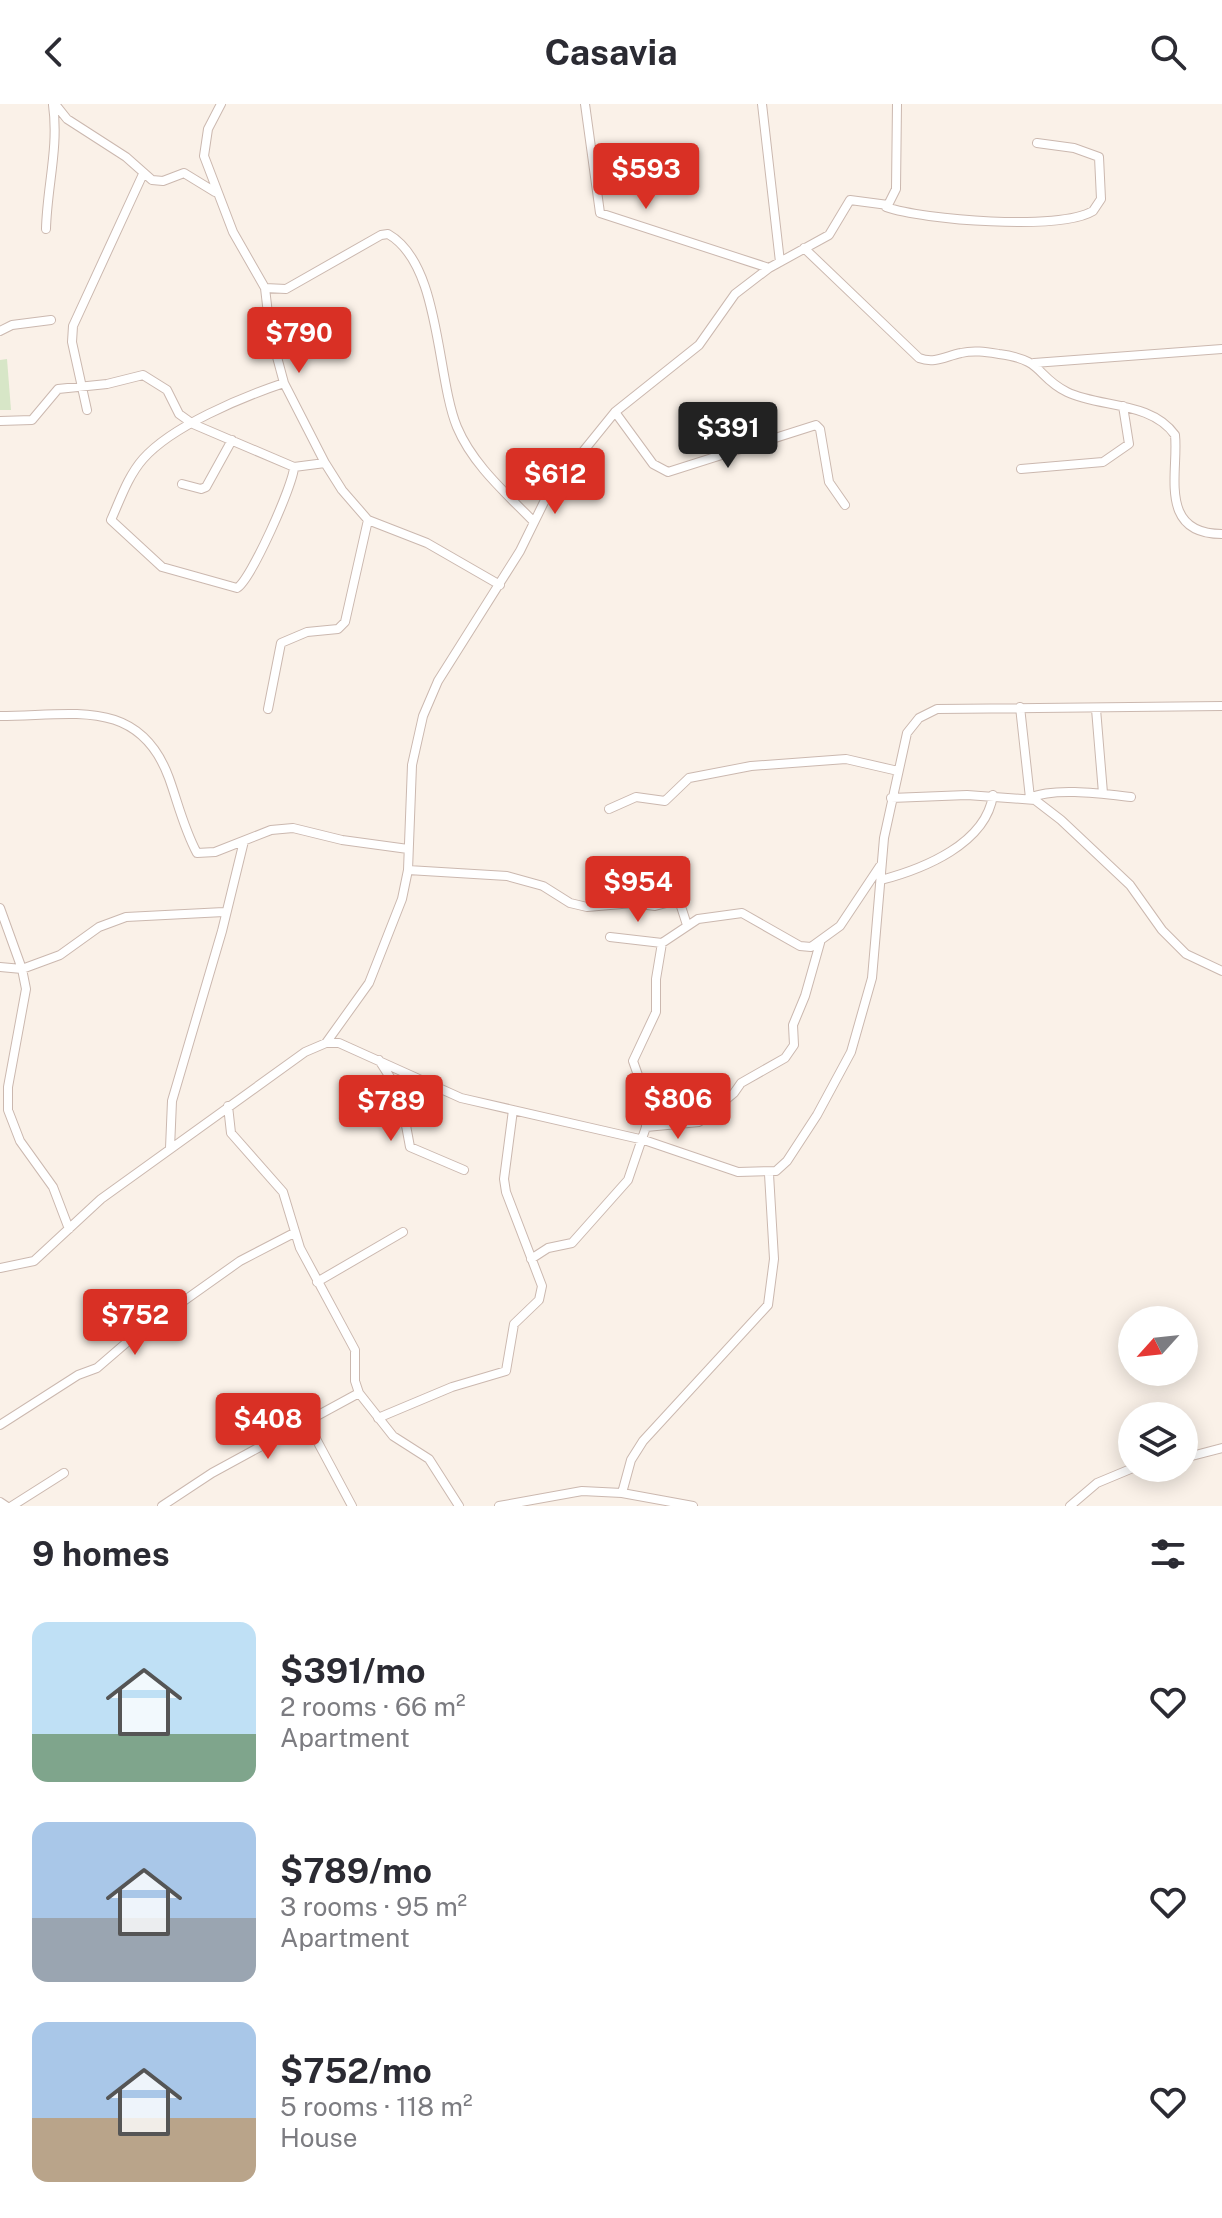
<!DOCTYPE html>
<html lang="en">
<head>
<meta charset="utf-8">
<style>
	body { margin:0; font-family:"Public Sans",sans-serif; background:#f2f2f3; color:#2b2b33; height:100vh; display:flex; flex-direction:column; font-size:30px; white-space:nowrap }
	* { box-sizing:border-box; margin:0 }
	p { font-size:26px; color:#7c7c81 }
	.icon { flex:none; width:44px; height:44px; fill:none; stroke:currentColor; stroke-width:2; stroke-linecap:round; stroke-linejoin:round }
	.map { position:relative; height:1402px; overflow:hidden }
	.details { display:flex; flex-direction:column; background:#fff; flex:1 }
	.details>* { flex:none }
	.needle { width:52px; rotate:243deg }
	.buttons { position:absolute; left:1118px; top:1202px; display:grid; gap:16px }
	.buttons a { display:grid; place-items:center; width:80px; height:80px; border-radius:50%; background:#fff; box-shadow:0 4px 20px #0003; font-size:40px }
	.price { position:absolute; translate:-50% -68px; padding:0 18px; border-radius:8px; background:#d93025; color:#fff; font-size:26px; line-height:52px; filter:drop-shadow(0 2px 4px #0008) }
	.price::after { content:''; position:absolute; left:50%; top:48px; width:24px; height:18px; margin-left:-12px; background:inherit; clip-path:polygon(0 0,100% 0,50% 100%) }
	.price.on { background:#222; color:#fff }
	ul { padding:0; list-style:none }
	li { display:flex; align-items:center; gap:24px; height:200px; padding:0 32px }
	li span { display:grid; place-items:center; flex:none; width:224px; height:160px; border-radius:16px; color:#555 }
	li>.icon { margin-inline-start:auto }
	span .icon { width:96px; height:96px; fill:#fffc; stroke-width:1 }
	li b { font-size:34px }
	h2 { display:flex; justify-content:space-between; align-items:center; height:96px; padding:0 32px; font-size:34px }
	header { display:flex; justify-content:space-between; align-items:center; height:104px; padding:0 32px; background:#fff; font-size:36px; font-weight:700 }
	.map>svg:first-child { display:block }
	.grass { fill:#d7e6c7 }
	.lines { fill:none; stroke-linecap:round; stroke-linejoin:round }
	.minor-casing { stroke:#cbb8af; stroke-width:10 }
	.minor { stroke:#fff; stroke-width:8 }
</style>
</head>
<body>
<header><svg class="icon" aria-label="back" viewBox="0 0 24 24"><path d="M15 5l-7 7 7 7"/></svg>Casavia<svg class="icon" aria-label="search" viewBox="0 0 24 24"><circle cx="10" cy="10" r="6"/><path d="M15 15l6 6"/></svg></header>
<div class="map">
<svg width="1222" height="1402" viewBox="0 0 1222 1402">
	<rect width="100%" height="100%" fill="#faf1e8"/>
	<path class="grass" d="M7 255 11 306H0V256Z"/>
	<g class="lines">
		<defs>
			<path id="minor" d="M55 0 67 15 126 53 152 76 163 77 184 69 215 88
				M221 0 208 25 204 52 233 128 265 184 270 227 284 279 325 359
				M585 0 600 109 769 164
				M762 0 780 158
				M886 103C923 116 1060 127 1093 107L1101 95 1099 53 1074 44 1037 39
				M46 125C47 83 59 43 53 1
				M804 144 919 254C935 260 946 252 961 249 974 246 986 248 999 250 1045 256 1035 272 1067 288 1100 304 1151 297 1175 331 1179 367 1157 430 1222 430
				M265 184 286 185 381 131 388 130C441 160 436 272 457 323 473 361 506 389 534 418
				M0 227 12 221 51 216
				M1034 259 1222 245
				M284 279C242 293 172 322 143 355 128 372 120 396 111 416L162 463 237 484C251 476 294 379 294 363
				M87 306 72 238 73 222 143 70
				M615 308 653 360 668 368 816 321 820 325 829 378 845 401
				M0 317 32 316 58 285 107 280 143 271 167 286 179 310 193 320 294 363 325 359 342 386 368 416 427 439 500 481
				M1021 365 1103 358 1129 340 1123 302
				M182 380 201 385 206 383 232 336
				M1020 603 1030 694C1054 683 1104 690 1131 693
				M268 605 281 539 307 528 338 525 345 518 368 416
				M1096 605 1103 689
				M0 612C71 612 139 592 169 674 178 699 184 725 197 749L215 748 271 726 293 724 342 736 408 745
				M891 694 967 691 1035 696 1061 716 1130 781 1162 826 1186 850 1222 867
				M609 705 636 693 665 697 689 674 751 662 846 655 898 667
				M408 766 507 772 543 782 570 799 587 803 633 799 655 802 674 797 677 790 687 821
				M881 776C923 765 986 740 993 691
				M0 804 22 865 26 885 8 983V1006L20 1037 53 1083 69 1125
				M610 833 662 839
				M0 863 22 865 60 851 99 823 126 813 224 808
				M326 939 369 879 402 795 408 766 412 661 423 612 438 577 520 447 547 392 615 308 699 241 735 190 769 164 829 131 850 96 888 101 896 85 897 0
				M379 956 400 989 410 1043 464 1066
				M228 1002 231 1029 283 1088 300 1144 355 1246V1277L359 1289 393 1332 429 1355 459 1402
				M646 1023 699 1018 734 989 741 979 785 954 794 941 793 921 805 892 820 839
				M170 1044 172 997 222 827 244 737
				M531 1155 548 1144 572 1139 628 1076 646 1023 645 991 633 957 656 908V875L662 839 698 815 742 809 800 842 811 843 840 822 880 762
				M0 1164 34 1157 101 1095 305 948 326 939H339L461 994 644 1036 738 1068 776 1067 787 1057 817 1011 851 948 872 874 884 734 907 629 919 614 937 605 1222 602
				M317 1178 403 1128
				M378 1314 452 1283 506 1267 514 1220 539 1196 542 1182 506 1088 504 1075 513 1006
				M307 1318 352 1402
				M0 1321 78 1271 97 1264 133 1233 240 1157 294 1129
				M1184 1354 1222 1344
				M622 1389 631 1356 643 1337 768 1201 774 1155 769 1070
				M0 1398 6 1402
				M12 1402 64 1369
				M162 1402 212 1369 359 1289
				M499 1402 582 1387 622 1389 693 1402
				M1070 1402 1097 1379 1133 1364"/>
		</defs>
		<use href="#minor" class="minor-casing"/>
		<use href="#minor" class="minor"/>
	</g>
</svg>
<div class="buttons">
<a><svg class="needle" viewBox="-14 -14 28 28"><path d="M0-13l5 13h-10z" fill="#e53935"/><path d="M0 13l5-13h-10z" fill="#7c7c81"/></svg></a>
<a><svg class="icon" aria-label="layers" viewBox="0 0 24 24"><path d="M12 4l9 5-9 5-9-5zM3 14l9 5 9-5"/></svg></a>
</div>
<b class="price" style="left:646px;top:107px">$593</b>
<b class="price" style="left:299px;top:271px">$790</b>
<b class="price on" style="left:728px;top:366px">$391</b>
<b class="price" style="left:555px;top:412px">$612</b>
<b class="price" style="left:638px;top:820px">$954</b>
<b class="price" style="left:678px;top:1037px">$806</b>
<b class="price" style="left:391px;top:1039px">$789</b>
<b class="price" style="left:135px;top:1253px">$752</b>
<b class="price" style="left:268px;top:1357px">$408</b>
</div>
<section class="details">
<h2>9 homes<svg class="icon" aria-label="filters" viewBox="0 0 24 24"><path d="M4 7h16M4 17h16"/><circle cx="9" cy="7" r="2"/><circle cx="15" cy="17" r="2"/></svg></h2>
<ul>
<li><span style="background:linear-gradient(#bfe0f5 70%,#7fa58c 0)"><svg class="icon" aria-label="home" viewBox="0 0 24 24"><path d="M3 11l9-7 9 7M6 9v11h12V9"/></svg></span><div><b>$391/mo</b><p>2 rooms · 66 m²</p><p>Apartment</p></div><svg class="icon" aria-label="heart" viewBox="0 0 24 24"><path d="M12 20l-8-8c-3-5 5-10 8-4 3-6 11-1 8 4z"/></svg></li>
<li><span style="background:linear-gradient(#a9c7e8 60%,#9aa5b1 0)"><svg class="icon" aria-label="home" viewBox="0 0 24 24"><path d="M3 11l9-7 9 7M6 9v11h12V9"/></svg></span><div><b>$789/mo</b><p>3 rooms · 95 m²</p><p>Apartment</p></div><svg class="icon" aria-label="heart" viewBox="0 0 24 24"><path d="M12 20l-8-8c-3-5 5-10 8-4 3-6 11-1 8 4z"/></svg></li>
<li><span style="background:linear-gradient(#a9c7e8 60%,#b9a48a 0)"><svg class="icon" aria-label="home" viewBox="0 0 24 24"><path d="M3 11l9-7 9 7M6 9v11h12V9"/></svg></span><div><b>$752/mo</b><p>5 rooms · 118 m²</p><p>House</p></div><svg class="icon" aria-label="heart" viewBox="0 0 24 24"><path d="M12 20l-8-8c-3-5 5-10 8-4 3-6 11-1 8 4z"/></svg></li>
</ul>
</section>
</body>
</html>
